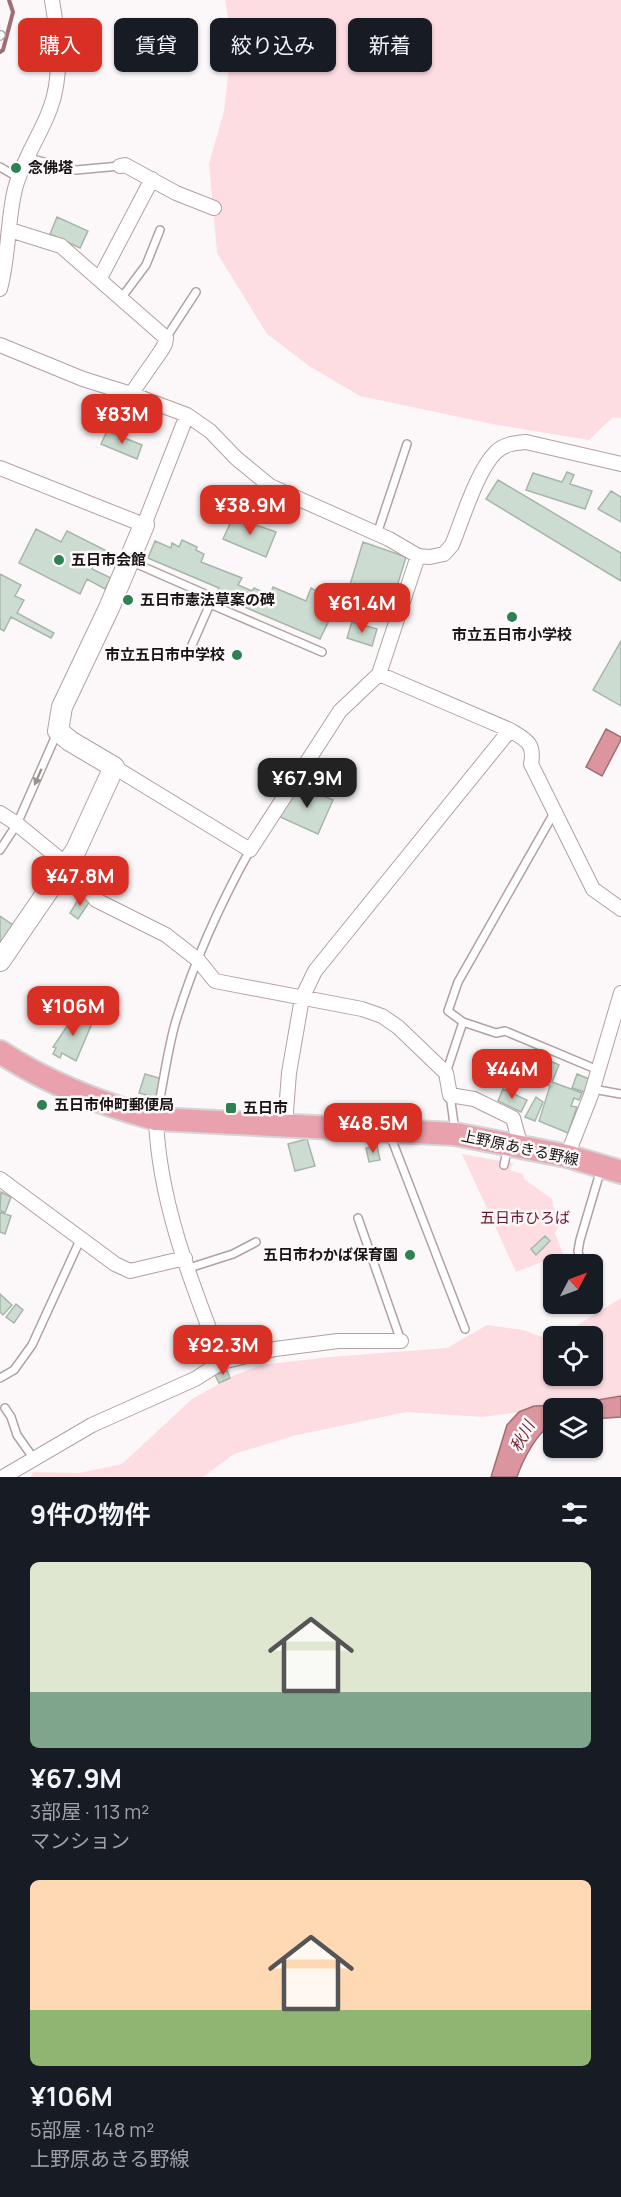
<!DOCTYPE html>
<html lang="ja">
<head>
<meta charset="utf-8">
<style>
	body { margin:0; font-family:Manrope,"Noto Sans JP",sans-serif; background:#20242c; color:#f1f3f6; height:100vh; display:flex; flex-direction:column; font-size:22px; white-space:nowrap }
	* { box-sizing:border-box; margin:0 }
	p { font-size:20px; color:#9ea1a6 }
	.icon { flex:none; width:33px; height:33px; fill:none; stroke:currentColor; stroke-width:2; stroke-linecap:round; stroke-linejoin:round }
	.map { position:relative; height:1477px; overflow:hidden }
	.sheet { display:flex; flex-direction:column; background:#171b24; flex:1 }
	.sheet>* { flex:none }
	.banner { position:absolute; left:18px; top:18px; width:585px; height:54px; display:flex; gap:12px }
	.needle { width:39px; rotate:49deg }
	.tools { position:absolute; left:543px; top:1254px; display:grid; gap:12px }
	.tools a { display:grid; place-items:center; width:60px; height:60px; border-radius:9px; background:#171b24; box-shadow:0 2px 4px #0004; font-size:30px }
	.price { position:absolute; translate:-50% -51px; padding:0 14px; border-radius:12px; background:#d93025; color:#fff; font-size:20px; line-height:39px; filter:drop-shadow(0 2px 3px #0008) }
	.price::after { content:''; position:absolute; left:50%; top:36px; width:18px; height:14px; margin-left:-9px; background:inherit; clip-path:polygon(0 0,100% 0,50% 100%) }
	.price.active { background:#222; color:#fff }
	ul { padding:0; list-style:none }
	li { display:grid; align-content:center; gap:12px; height:318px; padding:0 30px }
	li span { display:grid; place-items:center; height:186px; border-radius:9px; color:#555 }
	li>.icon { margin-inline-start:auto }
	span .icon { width:108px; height:108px; fill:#fffc; stroke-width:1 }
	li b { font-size:26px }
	h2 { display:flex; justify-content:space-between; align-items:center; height:72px; padding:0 30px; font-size:26px }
	.chip { padding:0 21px; border-radius:9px; background:#171b24; box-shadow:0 2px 4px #0004; font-size:21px; line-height:54px }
	.chip.active { background:#d93025; color:#fff }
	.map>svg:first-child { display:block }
	.green { fill:#fddde1 }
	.water { fill:#db959e; stroke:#a16e75; stroke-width:1.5 }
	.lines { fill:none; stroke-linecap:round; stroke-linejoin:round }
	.stream { stroke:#a16e75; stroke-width:4 }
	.building { fill:#cddcd1; stroke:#a7b6ab; stroke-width:1.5 }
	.lane-casing { stroke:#b3a0a2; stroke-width:10 }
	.street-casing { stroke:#b3a0a2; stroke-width:16 }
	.secondary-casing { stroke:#b3a0a2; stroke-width:22 }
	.primary-casing { stroke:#d6d5d5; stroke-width:26 }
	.lane { stroke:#fff; stroke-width:7 }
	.street { stroke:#fff; stroke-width:14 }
	.secondary { stroke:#fff; stroke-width:20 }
	.primary { stroke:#e8a1ad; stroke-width:22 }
	.oneway { fill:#989595 }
	.poi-dot { fill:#2f8052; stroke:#fcf8f9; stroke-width:2 }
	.labels { text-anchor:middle; stroke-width:5; stroke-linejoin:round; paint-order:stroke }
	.poi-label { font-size:15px; font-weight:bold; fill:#1a1314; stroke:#fcf8f9; text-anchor:start }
	.street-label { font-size:15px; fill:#1a1314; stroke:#fcf8f9 }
	.park-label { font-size:15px; fill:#67152a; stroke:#fcf8f9 }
	.water-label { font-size:16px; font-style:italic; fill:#732134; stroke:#fcf8f9 }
</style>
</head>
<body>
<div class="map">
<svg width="621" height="1477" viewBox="0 0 621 1477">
	<rect width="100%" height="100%" fill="#fcf8f9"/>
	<path class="green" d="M225 0H621V418L613 417 589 440 492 424 360 396 309 366 267 334 217 253 209 164 224 111 232 42Z
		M462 1154 513 1163 510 1170 523 1174 524 1179 552 1199 558 1227 555 1233 563 1254 516 1272Z
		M621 1298V1396L568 1405 534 1406 519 1412 483 1417 406 1412 293 1436 234 1454 203 1477H31L33 1472 79 1473 122 1464 192 1399 235 1375 261 1365 329 1357 447 1348 487 1325 523 1330 553 1341 554 1376H592V1336H560Z"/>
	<path class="water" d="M606 729 621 737V740L602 776 586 767Z
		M621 1396V1417L593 1419 592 1408H554L553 1425C538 1429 522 1462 517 1477H491L507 1425 519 1412 534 1406 568 1405Z"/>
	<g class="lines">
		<path class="stream" d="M0 52 3 50 13 12 9 0"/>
	</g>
	<path class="building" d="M57 217 88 231 80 248 50 234Z
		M107 431 142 445 137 459 101 444Z
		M567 472 574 475 570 484 592 491 585 509 526 490 533 473 562 482Z
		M498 480 621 553V581L486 499Z
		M611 491 621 497V522L598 509Z
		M233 517 276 532 266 557 223 539Z
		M36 529 61 542 67 531 107 551 102 561 97 559 92 569 111 578 105 589 87 579 80 594 19 563Z
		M182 540 197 547 196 550 204 554 201 562 242 578 238 585 252 591 254 588 270 595 273 587 306 601 311 588 338 602 320 639 216 595 219 588 148 558 155 541 171 548 172 543 179 547Z
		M363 542 406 557 388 616 345 601Z
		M0 574 21 585 15 596 24 600 17 613 54 633 51 638 11 617 4 631 0 629Z
		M352 622 377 629 372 646 347 638Z
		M621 641V706L593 690Z
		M296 784 333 800 318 834 280 817Z
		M81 895 90 901 78 919 70 913Z
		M0 916 13 925 7 933 11 936 0 951Z
		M76 1013 93 1021 76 1061 62 1053 60 1058 53 1054 56 1048 53 1047Z
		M548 1060 559 1065 552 1082 582 1093 579 1100 574 1098 571 1106 577 1107 568 1133 539 1121 550 1086 541 1082Z
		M528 1064 543 1070 538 1083 523 1077Z
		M145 1074 162 1079 157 1098 139 1093Z
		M577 1074 589 1079 585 1092 572 1088Z
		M503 1089 527 1100 521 1112 498 1101Z
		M536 1097 543 1102 535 1121 525 1117Z
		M307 1139 315 1166 295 1171 288 1144Z
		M377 1146 380 1160 369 1162 366 1148Z
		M1 1192 11 1197 5 1213 0 1210Z
		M0 1212 11 1216 5 1234 0 1232Z
		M545 1236 550 1241 536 1255 531 1249Z
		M0 1294 12 1305 3 1315 0 1312Z
		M16 1304 23 1310 14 1323 6 1317Z
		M227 1370 230 1378 219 1383 215 1375Z"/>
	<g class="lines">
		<defs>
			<path id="lane" d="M0 36 1 35
				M28 158 76 170 120 166
				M0 167 19 178
				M122 297 146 265 160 230
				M166 338 196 292
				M377 534 407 444
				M130 561 212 597 210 604 322 652
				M192 645 210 604
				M0 850 17 824 57 733
				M463 1022 496 1033 505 1031 598 1070
				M446 1073 463 1022 448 1011 458 982 554 813
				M593 1089 621 1094
				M450 1095 455 1131
				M157 1114C163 1085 167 1053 175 1024 193 964 220 904 250 850
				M390 1135 465 1329
				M504 1165 508 1146
				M358 1218 401 1341
				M581 1264 578 1251 580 1240 601 1169
				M189 1268 233 1254 256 1242
				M0 1378 14 1370 32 1345 81 1238
				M5 1408 11 1417 17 1435 34 1459"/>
			<path id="street" d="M120 166 125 165 176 193 214 208
				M10 230 61 246 166 338 165 344 161 351 131 394
				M100 278 152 179
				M0 289C9 256 7 222 15 189 22 161 40 136 50 109 63 75 58 36 52 0
				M0 345 83 379 131 394 187 415 210 431 236 458 270 486 389 539 418 556 430 557 444 554 452 545C462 521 477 470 496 452 504 444 515 443 526 442L621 464
				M0 468 144 525 187 415
				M379 674 510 730C526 740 535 743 531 764L593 889 621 909
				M114 767 250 850 340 711 379 674 418 556
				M0 813 17 824 67 865 96 900 166 935 198 960 215 981 362 1009 382 1016 398 1027 446 1073 450 1095 474 1099 513 1118 521 1147
				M156 1119C159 1203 192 1284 222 1362
				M285 1125 289 1073 302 998 315 971 510 730
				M567 1156 591 1095 621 993
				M0 1179 115 1264 130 1271 185 1258
				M3 1477 92 1425 195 1379 222 1362 275 1349 338 1341H401"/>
			<path id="secondary" d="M0 961 76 850 114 767 70 741 58 731 62 707 109 608 144 525"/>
			<path id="primary" d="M0 1052C49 1084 100 1104 156 1119L455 1134 567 1156 621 1172"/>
		</defs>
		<use href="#lane" class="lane-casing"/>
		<use href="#street" class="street-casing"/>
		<use href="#secondary" class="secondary-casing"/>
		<use href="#primary" class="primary-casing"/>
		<use href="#lane" class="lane"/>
		<use href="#street" class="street"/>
		<use href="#secondary" class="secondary"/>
		<use href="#primary" class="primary"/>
	</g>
	<defs><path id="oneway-solid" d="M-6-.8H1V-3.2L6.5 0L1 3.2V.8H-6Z" transform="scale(1.5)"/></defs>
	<use class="oneway" href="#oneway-solid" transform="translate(38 777) rotate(113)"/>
	<g class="poi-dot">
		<circle cx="16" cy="168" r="6"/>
		<circle cx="59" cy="560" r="6"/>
		<circle cx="128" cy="600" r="6"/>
		<circle cx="512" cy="617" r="6"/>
		<circle cx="237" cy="655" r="6"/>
		<circle cx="42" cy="1105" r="6"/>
		<rect x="225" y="1102" width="12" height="12" rx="3"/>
		<circle cx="410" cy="1255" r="6"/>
	</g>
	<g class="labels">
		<g class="poi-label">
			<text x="28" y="173">念佛塔</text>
			<text x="71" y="565">五日市会館</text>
			<text x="140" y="605">五日市憲法草案の碑</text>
			<text x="512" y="640" text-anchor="middle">市立五日市小学校</text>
			<text x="225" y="660" text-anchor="end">市立五日市中学校</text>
			<text x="54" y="1110">五日市仲町郵便局</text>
			<text x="243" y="1113">五日市</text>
			<text x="398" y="1260" text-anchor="end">五日市わかば保育園</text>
		</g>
		<g class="street-label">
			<text transform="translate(520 1148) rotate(12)" y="5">上野原あきる野線</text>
		</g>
		<g class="park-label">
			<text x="525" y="1223">五日市ひろば</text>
		</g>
		<g class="water-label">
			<text transform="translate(522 1436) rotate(-61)" y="6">秋川</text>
		</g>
	</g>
</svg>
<div class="tools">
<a><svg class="needle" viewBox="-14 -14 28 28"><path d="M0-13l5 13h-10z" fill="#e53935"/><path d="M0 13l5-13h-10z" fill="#9ea1a6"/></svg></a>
<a><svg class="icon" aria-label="locate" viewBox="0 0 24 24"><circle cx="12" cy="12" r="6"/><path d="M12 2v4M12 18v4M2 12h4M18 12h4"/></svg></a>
<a><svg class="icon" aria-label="layers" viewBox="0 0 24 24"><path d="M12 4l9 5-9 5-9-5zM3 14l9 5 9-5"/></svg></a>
</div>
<b class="price" style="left:122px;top:445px">¥83M</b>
<b class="price" style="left:250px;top:536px">¥38.9M</b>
<b class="price" style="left:362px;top:634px">¥61.4M</b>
<b class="price active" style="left:307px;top:809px">¥67.9M</b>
<b class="price" style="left:80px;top:907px">¥47.8M</b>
<b class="price" style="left:73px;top:1037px">¥106M</b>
<b class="price" style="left:512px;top:1100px">¥44M</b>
<b class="price" style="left:373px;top:1154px">¥48.5M</b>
<b class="price" style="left:223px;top:1376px">¥92.3M</b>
<div class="banner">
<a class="chip active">購入</a>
<a class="chip">賃貸</a>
<a class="chip">絞り込み</a>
<a class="chip">新着</a>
</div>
</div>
<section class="sheet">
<h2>9件の物件<svg class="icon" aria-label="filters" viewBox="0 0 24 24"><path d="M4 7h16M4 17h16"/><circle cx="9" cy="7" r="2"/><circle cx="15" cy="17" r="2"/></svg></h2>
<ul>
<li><span style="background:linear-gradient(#dfe7d0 70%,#7fa58c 0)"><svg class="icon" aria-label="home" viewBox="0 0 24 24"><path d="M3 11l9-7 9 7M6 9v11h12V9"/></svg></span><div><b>¥67.9M</b><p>3部屋 · 113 m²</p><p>マンション</p></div></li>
<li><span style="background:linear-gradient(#ffd9b3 70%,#8fb573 0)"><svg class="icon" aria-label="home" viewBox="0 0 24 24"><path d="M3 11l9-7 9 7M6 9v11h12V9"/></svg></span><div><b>¥106M</b><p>5部屋 · 148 m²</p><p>上野原あきる野線</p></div></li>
</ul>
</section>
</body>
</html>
